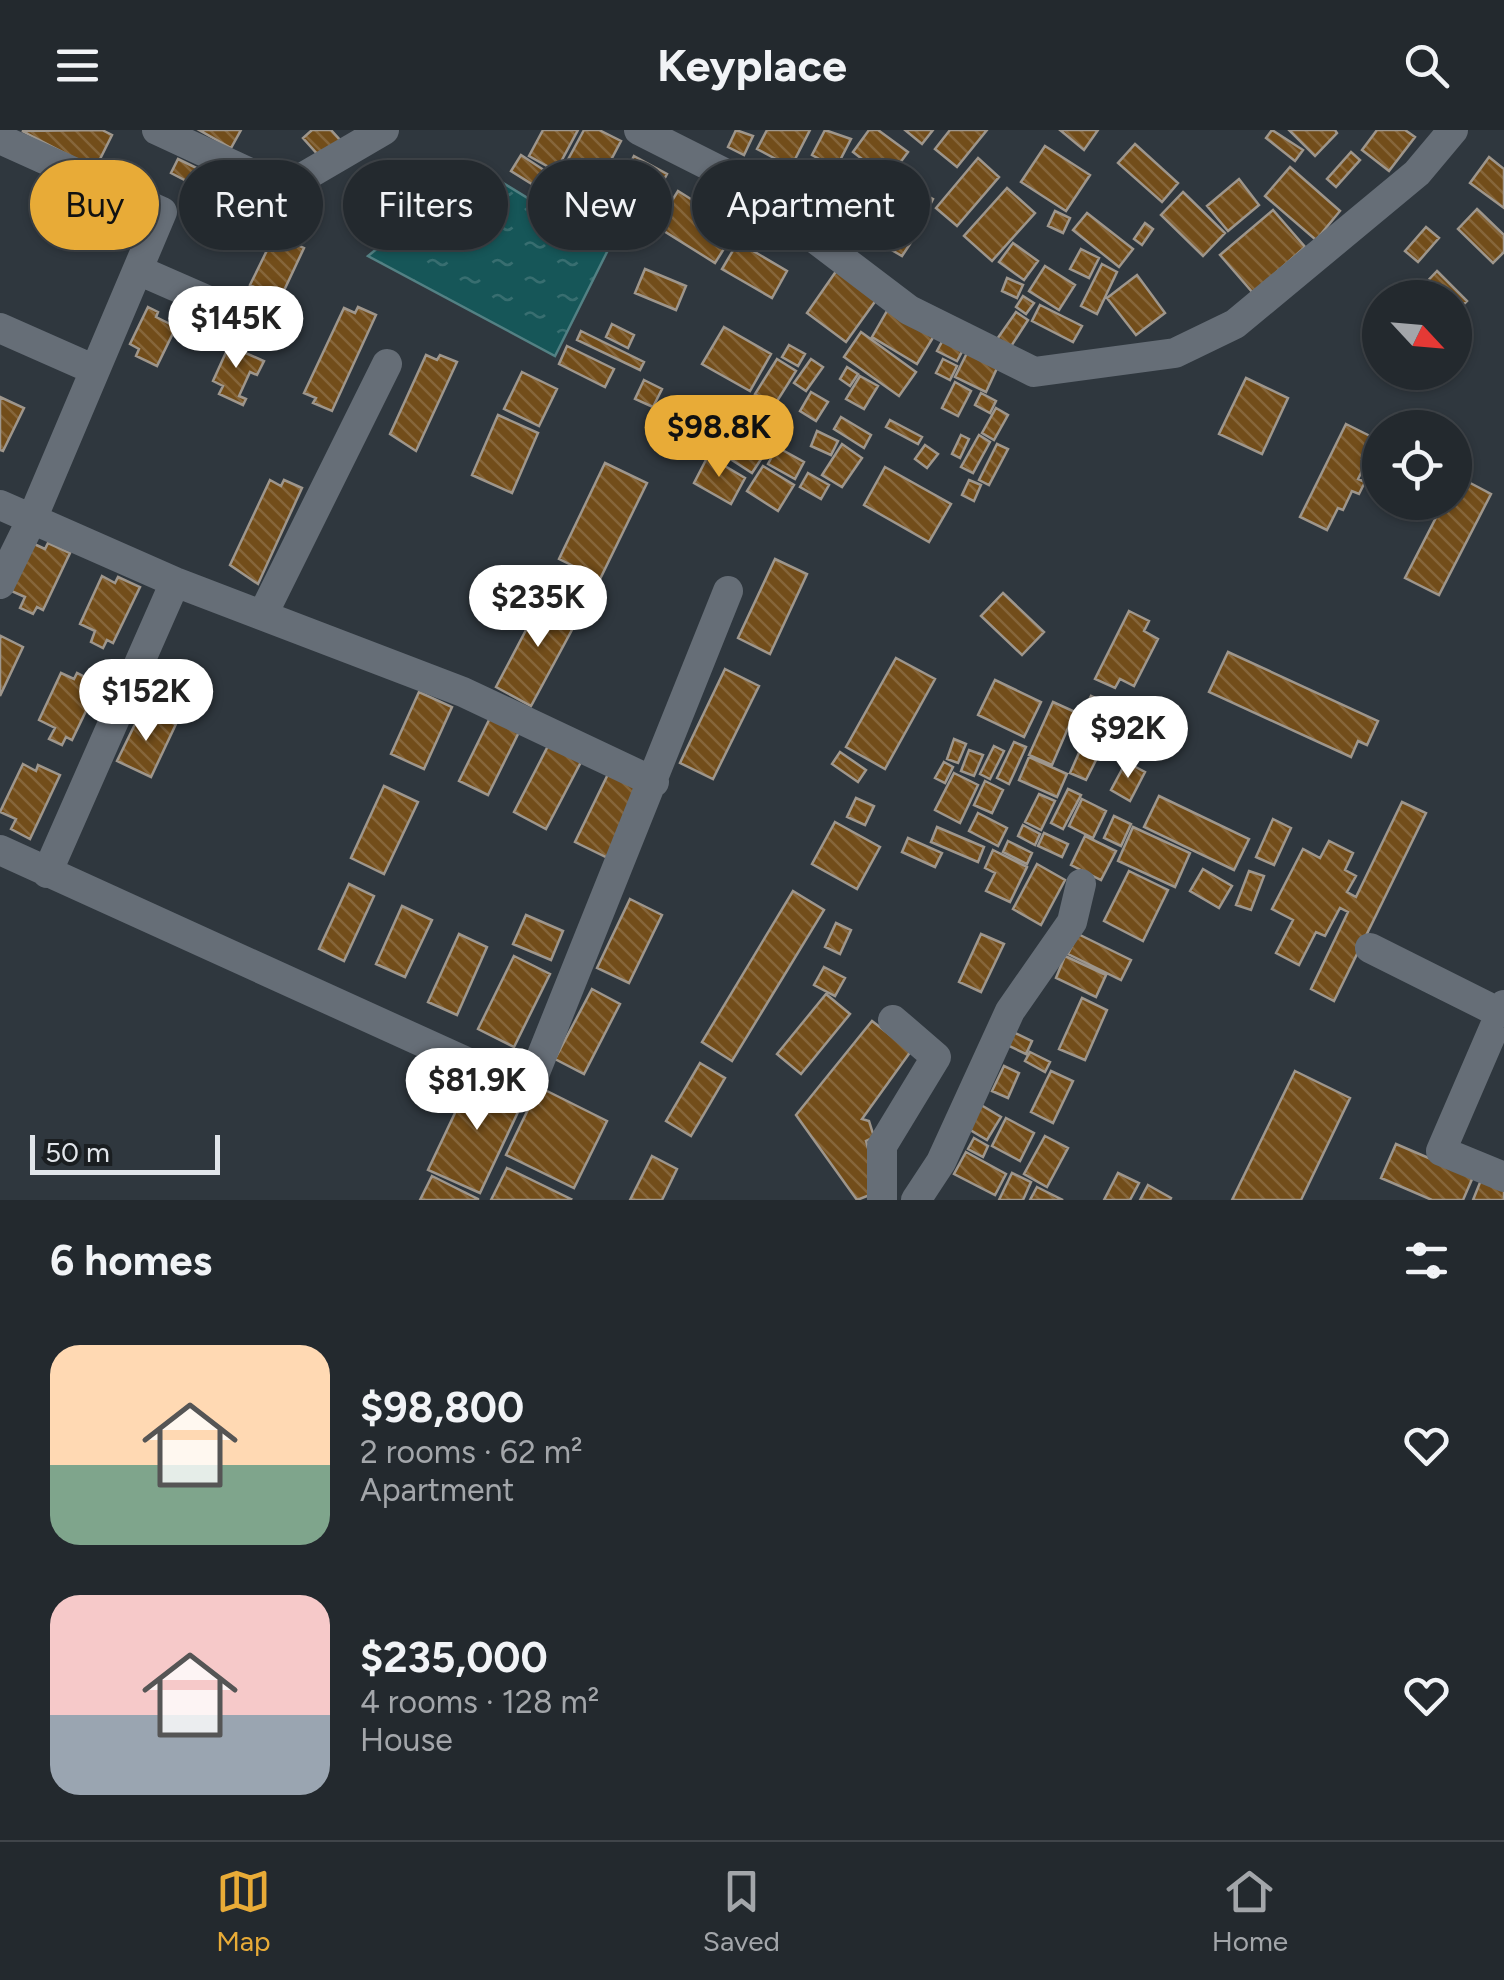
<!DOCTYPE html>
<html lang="en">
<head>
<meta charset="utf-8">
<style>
	body { margin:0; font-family:Figtree,sans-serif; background:#2b3136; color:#f1f3f6; height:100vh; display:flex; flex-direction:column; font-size:38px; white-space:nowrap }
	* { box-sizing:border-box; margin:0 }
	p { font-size:32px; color:#a3a6aa }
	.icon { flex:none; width:55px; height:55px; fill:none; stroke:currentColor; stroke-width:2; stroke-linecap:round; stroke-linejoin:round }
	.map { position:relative; height:1070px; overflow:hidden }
	.details { display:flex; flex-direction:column; background:#23292e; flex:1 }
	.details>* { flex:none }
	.guide { position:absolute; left:30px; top:30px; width:1000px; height:90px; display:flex; gap:20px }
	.needle { width:65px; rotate:116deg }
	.tools { position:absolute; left:1362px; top:150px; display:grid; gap:20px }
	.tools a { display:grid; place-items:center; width:110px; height:110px; border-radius:50%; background:#23292e; box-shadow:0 2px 8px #0004,0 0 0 2px #40454a; font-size:50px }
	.scale { position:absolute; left:30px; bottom:25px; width:190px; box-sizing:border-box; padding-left:10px; border:5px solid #e1e5ea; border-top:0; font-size:28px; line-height:35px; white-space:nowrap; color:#e1e5ea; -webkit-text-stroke:8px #1a1e21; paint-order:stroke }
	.price { position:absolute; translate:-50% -85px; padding:0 22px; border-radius:35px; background:#fff; color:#222; font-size:32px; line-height:65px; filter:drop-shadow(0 2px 5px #0008) }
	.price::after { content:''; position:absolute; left:50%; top:60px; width:30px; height:22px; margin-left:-15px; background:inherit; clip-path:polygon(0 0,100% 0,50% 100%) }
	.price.active { background:#e8ab37; color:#111 }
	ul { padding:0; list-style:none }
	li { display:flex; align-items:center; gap:30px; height:250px; padding:0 50px }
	li span { display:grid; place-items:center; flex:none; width:280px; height:200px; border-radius:30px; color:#555 }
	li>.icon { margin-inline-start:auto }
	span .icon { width:120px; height:120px; fill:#fffc; stroke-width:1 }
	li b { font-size:42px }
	h2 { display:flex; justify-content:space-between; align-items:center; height:120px; padding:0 50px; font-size:42px }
	.tag { padding:0 35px; border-radius:45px; background:#23292e; box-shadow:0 2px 8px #0004,0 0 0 2px #40454a; font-size:35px; line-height:90px }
	.tag.active { background:#e8ab37; color:#111 }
	header { display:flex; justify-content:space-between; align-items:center; height:130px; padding:0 50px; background:#23292e; font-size:45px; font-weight:700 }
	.menu { display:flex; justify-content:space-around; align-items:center; height:140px; border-top:2px solid #40454a; background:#23292e; font-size:28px; color:#a3a6aa }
	.menu a { display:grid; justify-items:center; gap:5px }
	.menu .active { color:#e8ab37 }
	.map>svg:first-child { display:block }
	.water { fill:url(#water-ripples); stroke:#538184; stroke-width:2.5 }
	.building { fill:url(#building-back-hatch); stroke:#9e968c; stroke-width:2.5 }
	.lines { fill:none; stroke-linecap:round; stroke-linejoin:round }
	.street { stroke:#666e77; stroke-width:30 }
</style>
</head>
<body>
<header><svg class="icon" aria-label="menu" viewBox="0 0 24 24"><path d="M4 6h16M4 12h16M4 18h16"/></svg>Keyplace<svg class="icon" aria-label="search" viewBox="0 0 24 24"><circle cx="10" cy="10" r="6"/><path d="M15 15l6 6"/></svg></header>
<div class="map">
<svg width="1504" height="1070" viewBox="0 0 1504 1070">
	<defs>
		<pattern id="water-ripples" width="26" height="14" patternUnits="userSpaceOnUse" patternTransform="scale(2.5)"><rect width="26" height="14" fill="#165658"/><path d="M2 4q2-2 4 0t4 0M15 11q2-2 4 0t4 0" fill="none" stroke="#386e70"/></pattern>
		<pattern id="building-back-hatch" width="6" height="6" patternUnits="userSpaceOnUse" patternTransform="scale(2.5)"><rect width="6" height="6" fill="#724d1a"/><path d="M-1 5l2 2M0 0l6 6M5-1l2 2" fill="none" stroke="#86663b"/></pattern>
	</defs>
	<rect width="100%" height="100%" fill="#2f373e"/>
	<path class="water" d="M477 37 609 118 555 226 368 126Z"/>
	<path class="building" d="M102 0 112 5 95 39 22 1Z
		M199 0H241L231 18Z
		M312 0H331L340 10 320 27 303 8Z
		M543 0H578L556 41 529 26Z
		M584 0H599L621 11 585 79 551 61Z
		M736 0 753 6 744 25 728 17Z
		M767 0H810L791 37 757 19Z
		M825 0 851 9 836 38 812 25Z
		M869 0H878L908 22 888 49 853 22Z
		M905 0H933L922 14Z
		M950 0H987L957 37 935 19Z
		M1060 0H1098L1084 20Z
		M1272 0 1303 20 1295 31 1266 8Z
		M1289 0H1335L1337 3 1315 26Z
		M1377 0H1405L1415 7 1389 41 1362 20Z
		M1135 14 1178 53 1162 72 1118 33Z
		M1045 16 1090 45 1066 81 1021 52Z
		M1351 22 1360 30 1336 57 1327 49Z
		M521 25 553 46 543 61 511 41Z
		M634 26 667 44 640 94 608 77Z
		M1489 27 1504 39V78L1470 53Z
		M978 28 999 47 957 96 936 78Z
		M178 29 209 44 202 59 171 43Z
		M1290 37 1340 81 1316 110 1265 66Z
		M862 40 883 51 868 75 848 64Z
		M393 48 401 57 389 68 381 59Z
		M1239 49 1259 75 1228 101 1207 76Z
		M1007 58 1035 83 992 131 964 106Z
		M678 61 737 98 715 133 656 96Z
		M920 62 933 69 926 83 913 76Z
		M1183 62 1225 103 1203 126 1161 85Z
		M409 63 416 71 405 81 398 73Z
		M888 64 905 74 895 91 877 81Z
		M1477 79 1504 105V122L1493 133 1458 99Z
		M1273 80 1305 117 1253 163 1220 125Z
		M1055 81 1070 88 1063 103 1048 96Z
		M1087 83 1133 119 1119 137 1073 100Z
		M1145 93 1153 99 1142 115 1134 109Z
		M1426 97 1439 108 1418 132 1405 121Z
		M902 100 914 108 902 126 890 119Z
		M275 104 304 118 280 169 250 155Z
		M738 112 787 141 772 168 722 139Z
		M1013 113 1038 131 1024 150 999 132Z
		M1081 119 1099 128 1089 148 1070 139Z
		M1102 134 1117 142 1097 184 1081 176Z
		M1045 136 1075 155 1059 180 1029 161Z
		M839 137 879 166 846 212 807 183Z
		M645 139 686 156 676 180 635 163Z
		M1437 141 1467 171 1455 183V168H1428L1420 159Z
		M1137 145 1165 183 1136 205 1107 168Z
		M1007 148 1023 155 1017 168 1002 161Z
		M1023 166 1034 173 1026 184 1016 177Z
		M891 174 937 201 917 234 872 207Z
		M1040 175 1082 196 1073 212 1032 191Z
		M148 177 158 182 156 187 176 197 157 236 136 226 139 219 130 214Z
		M358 177 376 185 332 281 313 273 316 268 304 263 344 178 355 183Z
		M1016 182 1028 190 1008 221 995 212Z
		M612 194 634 205 628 218 606 207Z
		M724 197 771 224 750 261 702 234Z
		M581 201 644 232 640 240 577 210Z
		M861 202 916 242 899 266 844 227Z
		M944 208 964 218 957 231 937 221Z
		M232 209 244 214 241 221 264 231 257 245 250 242 239 266 246 269 243 275 219 264 223 256 213 251Z
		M789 215 805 224 798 236 782 227Z
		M567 216 614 239 605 257 559 234Z
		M968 221 998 236 986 262 955 247Z
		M426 225 437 230 440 225 457 232 416 321 390 304Z
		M777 229 796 241 774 276 755 264Z
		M811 229 823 237 806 261 794 253Z
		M943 229 957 236 950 250 936 243Z
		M847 237 858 244 850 256 840 249Z
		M522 242 557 259 539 296 504 279Z
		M860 246 878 256 864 279 846 269Z
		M1246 248 1288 268 1262 324 1219 304Z
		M644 250 662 259 653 277 635 269Z
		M955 252 971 261 958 286 942 278Z
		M811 262 828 272 816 291 800 281Z
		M981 263 996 271 990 283 975 275Z
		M0 267 24 278 3 321 0 320Z
		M751 271 764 277 752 302 739 295Z
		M996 278 1008 285 994 310 982 303Z
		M498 285 538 303 512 363 472 345Z
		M841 287 871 305 864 318 834 299Z
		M890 290 922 307 918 314 886 297Z
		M732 292 769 317 752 343 715 319Z
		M1346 294 1372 307 1362 329 1367 331 1358 349 1365 352 1359 364 1352 361 1343 380 1338 378 1327 400 1300 387Z
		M817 301 838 311 831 325 811 316Z
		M961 305 969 309 960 328 952 324Z
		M979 305 990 312 973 343 961 337Z
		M842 314 862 328 842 357 822 345Z
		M997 314 1008 319 989 355 979 350Z
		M925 315 938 324 927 338 915 329Z
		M777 317 804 332 795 349 768 334Z
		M708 326 745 348 731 374 694 353Z
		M605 333 647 353 600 449 559 429Z
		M763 336 794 355 778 381 747 361Z
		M885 337 951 374 929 412 864 375Z
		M808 343 829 355 821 369 800 357Z
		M1457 346 1491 364 1439 465 1405 448 1444 372H1455Z
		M270 350 281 356 284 350 302 358 258 454 230 435Z
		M969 350 981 355 974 371 962 365Z
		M32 413 45 419 48 413 70 423 43 480 37 477 33 484 20 478 25 467 9 460Z
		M775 429 807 444 770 524 738 508Z
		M102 446 115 453 118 447 140 457 113 513 107 510 103 518 91 512 95 501 80 494Z
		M1003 463 1044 502 1022 525 981 486Z
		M545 464 581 483 531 576 496 557Z
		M1129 481 1149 491 1144 501 1158 509 1134 556 1120 549 1115 558 1095 549Z
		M1 506 23 517 0 566V509Z
		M1228 522 1378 591 1367 615 1358 611 1351 627 1209 562Z
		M896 528 935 549 885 639 846 617Z
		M725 539 759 556 713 649 680 633Z
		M61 543 74 549 77 543 99 554 72 610 66 607 62 615 49 609 55 598 39 590Z
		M995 550 1041 572 1024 607 978 585Z
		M419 562 452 577 424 639 391 624Z
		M1091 566 1106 573 1094 598 1079 591Z
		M1053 572 1075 582 1052 635 1029 625Z
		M1116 577 1147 595 1131 623 1100 605Z
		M141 582 176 594 151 647 117 631Z
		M490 588 519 602 488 665 459 651Z
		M954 609 966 614 958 633 947 629Z
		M1014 612 1026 617 1009 654 997 648Z
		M548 616 581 632 546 699 514 682Z
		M994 616 1004 621 990 649 980 644Z
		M1082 616 1099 624 1086 650 1070 643Z
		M969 620 983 625 974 646 961 641Z
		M840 622 866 640 858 652 832 634Z
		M1029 627 1067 644 1057 667 1019 650Z
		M944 632 953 637 945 653 935 648Z
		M1126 632 1145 642 1130 671 1111 660Z
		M23 634 36 641 38 635 60 645 30 709 11 699 16 689 0 682Z
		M612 636 646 652 608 728 575 712Z
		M954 643 978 655 960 693 935 680Z
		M985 651 1003 660 992 683 974 675Z
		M384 656 418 672 384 744 351 728Z
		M1068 659 1081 665 1063 699 1051 693Z
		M1039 664 1055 671 1041 700 1025 692Z
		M1159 666 1249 709 1234 740 1144 697Z
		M856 668 874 676 865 695 847 687Z
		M1082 669 1106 681 1093 708 1069 696Z
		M1402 672 1426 683 1334 871 1311 859 1348 782 1340 778 1325 806 1316 802 1299 835 1276 823 1293 790 1272 779 1303 719 1320 728 1329 711 1353 723 1345 740 1356 746 1347 762 1356 767Z
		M978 683 1007 698 998 716 969 701Z
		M1114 686 1131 694 1121 716 1104 708Z
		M1273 689 1291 698 1274 735 1256 727Z
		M835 692 880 717 857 759 812 734Z
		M1023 695 1040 704 1035 715 1018 706Z
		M937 697 984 717 978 732 931 712Z
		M1133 697 1190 723 1175 757 1118 731Z
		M1044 703 1068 714 1062 727 1038 716Z
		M1085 706 1116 721 1101 750 1071 735Z
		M908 708 942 723 935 737 902 722Z
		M1008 711 1032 723 1027 734 1003 722Z
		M993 720 1027 737 1010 772 986 761 995 743 985 738Z
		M1037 734 1065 750 1041 795 1013 779Z
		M1203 739 1232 756 1219 778 1190 761Z
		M1129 741 1168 760 1143 811 1104 791Z
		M1249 741 1264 746 1251 780 1236 775Z
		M349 754 374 766 344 831 319 819Z
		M793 761 824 780 732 931 702 912Z
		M630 769 662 785 629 853 597 838Z
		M402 776 432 790 405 847 376 834Z
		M526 785 563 801 551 830 513 814Z
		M836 793 851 800 840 824 825 817Z
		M459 804 487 817 457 885 428 872Z
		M981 804 1004 814 981 862 959 852Z
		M1078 804 1131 830 1121 850 1068 824Z
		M514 826 550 844 514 917 478 899Z
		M1065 826 1106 845 1096 867 1056 848Z
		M824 837 845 848 835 866 814 855Z
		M592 859 620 874 584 944 555 929Z
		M826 864 850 884 801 944 777 924Z
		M1082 868 1107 880 1085 930 1059 919Z
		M872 891 911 921 862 989 869 991 874 1007 866 1011 880 1061 857 1070 796 985Z
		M1013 902 1032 911 1026 924 1007 915Z
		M1030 922 1050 932 1045 942 1025 931Z
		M700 933 725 948 691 1006 666 991Z
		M1004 936 1019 943 1008 968 992 961Z
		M1051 941 1073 951 1053 993 1031 982Z
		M1295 941 1350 968 1301 1070H1232Z
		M474 943 525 967 480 1063 428 1040Z
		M539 957 607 991 574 1058 506 1025Z
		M976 972 1001 987 987 1010 962 995Z
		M1006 988 1034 1003 1020 1031 992 1016Z
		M1045 1006 1068 1018 1047 1057 1024 1044Z
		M974 1008 988 1016 983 1027 968 1019Z
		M1396 1014 1473 1047 1463 1070H1432L1381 1048Z
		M966 1022 1006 1044 995 1065 954 1044Z
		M652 1026 677 1039 662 1070H630Z
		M507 1038 571 1069 570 1070H491Z
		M1012 1043 1031 1052 1023 1070H999Z
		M1118 1043 1139 1053 1130 1070H1104Z
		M432 1046 478 1069V1070H420Z
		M1481 1050 1504 1059V1070H1473Z
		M1148 1055 1171 1068 1170 1070H1140Z
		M1037 1057 1063 1070H1030Z"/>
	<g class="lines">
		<path class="street" d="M157 0 276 55 295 52 384 0
			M639 0 738 50 909 180 1034 242 1175 223 1235 194 1417 43 1453 0
			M0 9 162 82 32 389 0 375
			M138 140 266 196
			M0 198 95 240
			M0 454 32 389 175 452 463 562 654 652
			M263 484 387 234
			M0 720 528 960 728 461
			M47 743 175 452
			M1370 818 1500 883
			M1504 875 1441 1021 1504 1047
			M882 1070V1016L936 927 893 890
			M916 1070 941 1032 1010 881 1072 792 1081 754"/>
	</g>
</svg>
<div class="tools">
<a><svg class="needle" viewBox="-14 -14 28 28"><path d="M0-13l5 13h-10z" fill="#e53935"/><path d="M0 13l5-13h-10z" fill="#a3a6aa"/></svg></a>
<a><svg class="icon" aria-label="locate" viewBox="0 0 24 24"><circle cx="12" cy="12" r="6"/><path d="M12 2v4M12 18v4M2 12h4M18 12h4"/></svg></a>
</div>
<div class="scale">50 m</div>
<b class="price" style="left:236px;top:241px">$145K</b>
<b class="price active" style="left:719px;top:350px">$98.8K</b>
<b class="price" style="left:538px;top:520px">$235K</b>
<b class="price" style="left:146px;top:614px">$152K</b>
<b class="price" style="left:1128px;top:651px">$92K</b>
<b class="price" style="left:477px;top:1003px">$81.9K</b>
<div class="guide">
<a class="tag active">Buy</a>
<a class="tag">Rent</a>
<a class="tag">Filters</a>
<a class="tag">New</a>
<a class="tag">Apartment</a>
</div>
</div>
<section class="details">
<h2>6 homes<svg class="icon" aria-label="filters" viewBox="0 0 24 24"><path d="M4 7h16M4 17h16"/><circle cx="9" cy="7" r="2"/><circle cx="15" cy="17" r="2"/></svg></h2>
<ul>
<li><span style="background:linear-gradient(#ffd9b3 60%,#7fa58c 0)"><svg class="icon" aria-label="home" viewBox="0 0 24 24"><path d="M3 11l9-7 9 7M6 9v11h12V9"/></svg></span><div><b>$98,800</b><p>2 rooms · 62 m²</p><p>Apartment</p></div><svg class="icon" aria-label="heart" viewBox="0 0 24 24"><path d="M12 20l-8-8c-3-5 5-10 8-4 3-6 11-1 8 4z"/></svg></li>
<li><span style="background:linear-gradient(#f6c9c9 60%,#9aa5b1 0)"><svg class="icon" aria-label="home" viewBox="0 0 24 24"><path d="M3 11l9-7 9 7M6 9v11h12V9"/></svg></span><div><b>$235,000</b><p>4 rooms · 128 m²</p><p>House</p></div><svg class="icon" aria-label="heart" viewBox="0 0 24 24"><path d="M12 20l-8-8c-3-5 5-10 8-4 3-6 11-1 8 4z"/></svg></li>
</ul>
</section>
<nav class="menu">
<a class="active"><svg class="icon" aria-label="map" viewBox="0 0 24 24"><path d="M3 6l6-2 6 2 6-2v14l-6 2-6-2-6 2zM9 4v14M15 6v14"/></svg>Map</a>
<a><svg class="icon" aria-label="saved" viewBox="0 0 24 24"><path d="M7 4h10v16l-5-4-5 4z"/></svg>Saved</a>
<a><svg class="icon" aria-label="home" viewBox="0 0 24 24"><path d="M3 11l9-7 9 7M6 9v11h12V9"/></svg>Home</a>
</nav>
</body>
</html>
